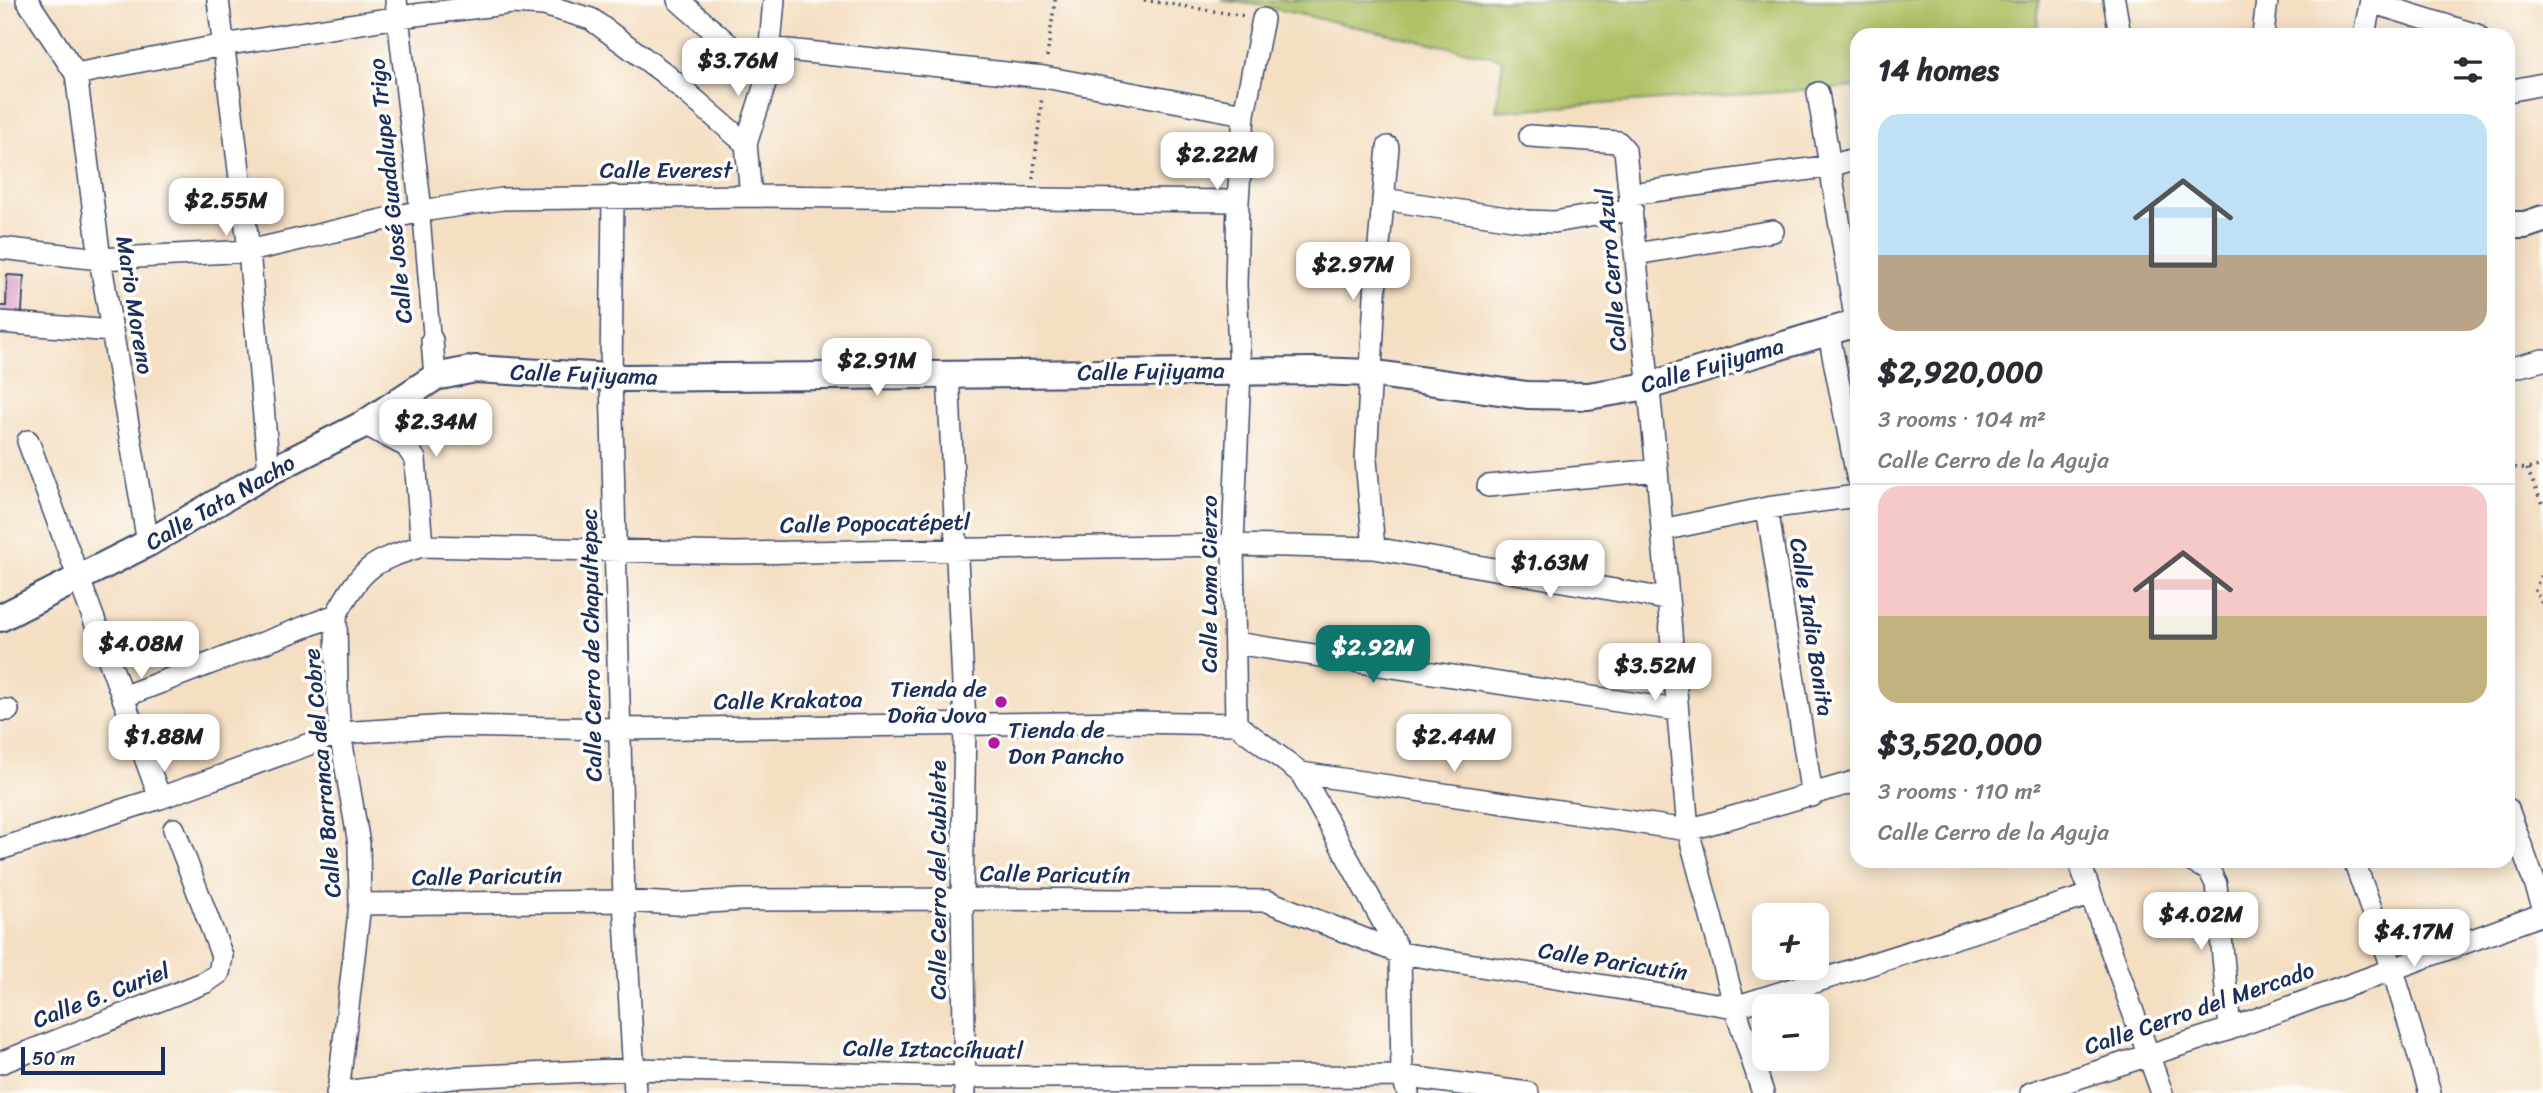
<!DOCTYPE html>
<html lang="en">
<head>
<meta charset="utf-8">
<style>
	body { margin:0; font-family:Sriracha,sans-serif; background:#f2f2f3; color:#2b2b33; height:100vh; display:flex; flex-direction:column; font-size:26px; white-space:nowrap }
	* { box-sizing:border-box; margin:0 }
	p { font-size:23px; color:#7c7c81 }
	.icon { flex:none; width:38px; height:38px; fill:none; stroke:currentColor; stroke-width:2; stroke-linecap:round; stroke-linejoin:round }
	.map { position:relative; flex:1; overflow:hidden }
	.sheet { position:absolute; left:1850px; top:28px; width:665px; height:840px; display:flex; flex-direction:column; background:#fff; border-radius:21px; box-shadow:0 4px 18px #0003 }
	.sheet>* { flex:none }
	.controls { position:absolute; left:1752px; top:903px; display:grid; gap:14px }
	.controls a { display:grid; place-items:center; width:77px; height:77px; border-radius:14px; background:#fff; box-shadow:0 4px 18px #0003; font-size:35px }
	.scale { position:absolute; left:21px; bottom:18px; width:144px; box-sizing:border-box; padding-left:7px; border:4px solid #1b2f5e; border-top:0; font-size:19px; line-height:24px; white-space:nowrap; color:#1b2f5e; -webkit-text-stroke:5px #fdfcf7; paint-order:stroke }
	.price { position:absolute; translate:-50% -60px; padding:0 16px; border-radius:14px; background:#fff; color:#222; font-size:23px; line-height:46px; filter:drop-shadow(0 2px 4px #0008) }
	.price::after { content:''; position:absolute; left:50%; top:42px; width:21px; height:16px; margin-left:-10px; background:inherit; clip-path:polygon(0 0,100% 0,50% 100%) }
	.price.active { background:#0f766e; color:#fff }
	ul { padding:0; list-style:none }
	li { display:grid; align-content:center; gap:14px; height:371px; padding:0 28px }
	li+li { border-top:2px solid #e1e1e2 }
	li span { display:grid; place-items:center; height:217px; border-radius:21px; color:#555 }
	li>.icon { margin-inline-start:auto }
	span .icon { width:126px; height:126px; fill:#fffc; stroke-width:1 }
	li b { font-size:30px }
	h2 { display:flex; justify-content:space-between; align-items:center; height:84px; padding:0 28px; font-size:30px }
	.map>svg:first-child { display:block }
	.green { fill:#adc165; stroke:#647862; stroke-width:2 }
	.building { fill:#dfa3cd }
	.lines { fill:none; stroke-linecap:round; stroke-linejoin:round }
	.pedestrian-casing { stroke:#3c496d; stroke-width:19 }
	.minor-casing { stroke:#3c496d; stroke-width:24 }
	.tertiary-casing { stroke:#3c496d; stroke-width:30 }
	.path { stroke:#3c496d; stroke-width:3.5; stroke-dasharray:2 5; stroke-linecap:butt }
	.pedestrian { stroke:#fff; stroke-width:16 }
	.minor { stroke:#fff; stroke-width:21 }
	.tertiary { stroke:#fff; stroke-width:26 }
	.poi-dot { fill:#b5179e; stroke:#fdfcf7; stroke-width:2.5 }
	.labels { text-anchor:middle; stroke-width:7; stroke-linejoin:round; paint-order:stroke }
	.street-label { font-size:23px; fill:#1b2f5e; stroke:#fdfcf7 }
	.poi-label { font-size:23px; fill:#1b2f5e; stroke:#fdfcf7; text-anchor:end }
</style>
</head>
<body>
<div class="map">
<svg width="2543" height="1093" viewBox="0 0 2543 1093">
	<rect width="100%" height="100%" fill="#fdfcf7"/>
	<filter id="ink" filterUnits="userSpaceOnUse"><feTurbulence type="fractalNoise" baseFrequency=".0143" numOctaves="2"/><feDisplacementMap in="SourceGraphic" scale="14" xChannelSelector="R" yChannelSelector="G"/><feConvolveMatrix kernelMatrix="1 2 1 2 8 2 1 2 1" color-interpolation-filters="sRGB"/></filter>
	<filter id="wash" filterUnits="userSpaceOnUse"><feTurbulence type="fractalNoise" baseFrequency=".00686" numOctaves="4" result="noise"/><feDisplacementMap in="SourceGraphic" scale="28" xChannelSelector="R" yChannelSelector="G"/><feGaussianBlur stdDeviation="1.57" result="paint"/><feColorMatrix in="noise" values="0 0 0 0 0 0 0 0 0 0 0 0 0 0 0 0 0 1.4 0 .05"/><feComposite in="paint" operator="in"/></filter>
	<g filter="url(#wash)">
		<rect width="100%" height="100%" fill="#f4dfc3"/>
		<path class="green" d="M1221 0H2039L2037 35H1857V87L1496 111 1503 59 1262 6Z"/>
		<g id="blocks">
			<path class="building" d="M7 275 24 276 21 328 0 327V306H6Z"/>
		</g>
	</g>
	<g filter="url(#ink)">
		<use href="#blocks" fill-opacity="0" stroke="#3c496d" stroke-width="2"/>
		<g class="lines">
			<defs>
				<path id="pedestrian" d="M421 211 432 340"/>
				<path id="minor" d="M27 0 76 74 100 259 148 543
					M218 0 249 251 269 472
					M396 0 421 211
					M678 0 767 78
					M2114 0 2120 35
					M2371 2 2477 35
					M1263 19 1244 114 1238 201 1236 285 1240 370 1233 545 1236 724 1301 773 1400 953 1402 1076 1408 1093
					M2263 35 2267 0
					M2364 35 2371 0
					M769 48 1044 77 1244 114
					M76 74 223 45 399 17 512 3 544 5 591 19 664 73 746 144
					M2508 91 2543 84
					M1818 93 1856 323
					M1530 136 1618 142 1625 150 1657 470 1688 830 1735 1007 1763 1093
					M1631 194 1831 166 1857 158
					M613 196 611 378 624 901 635 1093
					M751 196 746 144 767 78 774 0
					M1383 199 1526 221 1554 222 1632 209
					M0 248 100 259 249 251 421 211 502 199 751 196 1238 201
					M1636 254 1773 231
					M0 322 112 331
					M1828 330 1857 476
					M432 340 435 377
					M2508 369 2543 360
					M948 373 965 724 962 899 965 1093
					M364 424 406 446 415 459 422 546
					M28 441 160 798
					M1488 486 1657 470
					M1767 508 1812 796
					M1662 530 1767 508 1857 496
					M1374 548 1366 460 1376 278 1388 147
					M336 615 337 689 340 733 359 844 360 904 338 1093
					M1235 643 1677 710
					M125 696 336 615C363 567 370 562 422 546L734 553 1233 545 1374 548 1666 599
					M0 710H8
					M1301 773 1688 830 1857 781
					M2508 809 2543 906
					M0 849 160 798 340 733 448 726 620 729 1132 722 1236 724
					M2079 861 2162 1093
					M2191 861 2209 870 2216 884 2230 1029
					M2354 861 2392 967 2430 1093
					M360 904 624 901 677 904 741 900 962 899 1267 901 1400 953 1735 1007 2090 895
					M0 1063 206 982 219 973 222 956 174 829
					M337 1093 460 1077 635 1069 966 1077 1402 1076 1528 1093
					M2031 1093 2230 1029 2543 914"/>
				<path id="tertiary" d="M2508 225H2525L2543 219
					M0 618 148 543 269 472 364 424 435 377 475 369 625 378 1316 371 1370 373 1527 395 1588 396 1648 386 1857 323"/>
			</defs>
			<use href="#pedestrian" class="pedestrian-casing"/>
			<use href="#minor" class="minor-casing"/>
			<use href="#tertiary" class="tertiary-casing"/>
			<path class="path" d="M1144 0 1245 16
				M1047 57 1055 0
				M1033 179 1042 96
				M2508 467 2527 469 2543 465
				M2527 469 2543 505
				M2543 569 2535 590 2543 606"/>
			<use href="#pedestrian" class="pedestrian"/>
			<use href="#minor" class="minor"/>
			<use href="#tertiary" class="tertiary"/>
		</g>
	</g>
	<g class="poi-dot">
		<circle cx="1001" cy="702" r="7"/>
		<circle cx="994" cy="743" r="7"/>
	</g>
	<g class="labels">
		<g class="street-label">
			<text x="666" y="178">Calle Everest</text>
			<text transform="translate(390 191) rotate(-96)" y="8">Calle José Guadalupe Trigo</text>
			<text transform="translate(1611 270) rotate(-95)" y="8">Calle Cerro Azul</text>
			<text transform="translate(135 305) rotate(81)" y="8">Mario Moreno</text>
			<text transform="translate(1712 365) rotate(-16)" y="8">Calle Fujiyama</text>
			<text transform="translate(1151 371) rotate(-1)" y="8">Calle Fujiyama</text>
			<text transform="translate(584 374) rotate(2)" y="8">Calle Fujiyama</text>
			<text transform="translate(220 502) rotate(-30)" y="8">Calle Tata Nacho</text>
			<text transform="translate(875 523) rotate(-1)" y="8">Calle Popocatépetl</text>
			<text transform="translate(1209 584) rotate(-90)" y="8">Calle Loma Cierzo</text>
			<text transform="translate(1812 627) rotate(81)" y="8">Calle India Bonita</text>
			<text transform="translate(591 645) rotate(-91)" y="8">Calle Cerro de Chapultepec</text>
			<text transform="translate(788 700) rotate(-1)" y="8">Calle Krakatoa</text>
			<text transform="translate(322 773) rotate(-95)" y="8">Calle Barranca del Cobre</text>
			<text transform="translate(1055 874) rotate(1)" y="8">Calle Paricutín</text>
			<text transform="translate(487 876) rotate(-1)" y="8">Calle Paricutín</text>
			<text transform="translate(938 880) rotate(-90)" y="8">Calle Cerro del Cubilete</text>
			<text transform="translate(1613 961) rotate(9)" y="8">Calle Paricutín</text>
			<text transform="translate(101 995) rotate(-21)" y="8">Calle G. Curiel</text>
			<text transform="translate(2199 1008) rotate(-19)" y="8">Calle Cerro del Mercado</text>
			<text transform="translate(933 1049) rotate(1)" y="8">Calle Iztaccíhuatl</text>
		</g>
		<g class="poi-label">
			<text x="987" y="697">Tienda de<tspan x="987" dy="26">Doña Jova</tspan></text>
			<text x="1008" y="738" text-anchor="start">Tienda de<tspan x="1008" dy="26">Don Pancho</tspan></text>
		</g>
	</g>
</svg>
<div class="controls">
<a>+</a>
<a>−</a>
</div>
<div class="scale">50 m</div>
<b class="price" style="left:738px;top:98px">$3.76M</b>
<b class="price" style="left:1217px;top:192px">$2.22M</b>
<b class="price" style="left:226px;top:238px">$2.55M</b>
<b class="price" style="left:1353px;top:302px">$2.97M</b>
<b class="price" style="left:877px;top:398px">$2.91M</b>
<b class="price" style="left:436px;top:459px">$2.34M</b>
<b class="price" style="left:1550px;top:600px">$1.63M</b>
<b class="price" style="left:141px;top:681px">$4.08M</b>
<b class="price active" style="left:1373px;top:685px">$2.92M</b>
<b class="price" style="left:1655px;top:703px">$3.52M</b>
<b class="price" style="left:164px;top:774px">$1.88M</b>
<b class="price" style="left:1454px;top:774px">$2.44M</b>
<b class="price" style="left:2201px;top:952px">$4.02M</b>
<b class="price" style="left:2414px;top:969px">$4.17M</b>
<section class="sheet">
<h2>14 homes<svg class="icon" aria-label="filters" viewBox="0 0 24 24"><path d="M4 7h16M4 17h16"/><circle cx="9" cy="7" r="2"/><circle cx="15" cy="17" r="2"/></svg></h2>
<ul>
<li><span style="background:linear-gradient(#bfe0f5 65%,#b9a48a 0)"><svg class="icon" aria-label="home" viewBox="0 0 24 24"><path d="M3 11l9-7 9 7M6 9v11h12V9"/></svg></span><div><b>$2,920,000</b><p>3 rooms · 104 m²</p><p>Calle Cerro de la Aguja</p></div></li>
<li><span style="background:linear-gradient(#f6c9c9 60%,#c2b280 0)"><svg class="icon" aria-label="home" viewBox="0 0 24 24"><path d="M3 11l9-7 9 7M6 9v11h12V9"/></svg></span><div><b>$3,520,000</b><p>3 rooms · 110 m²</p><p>Calle Cerro de la Aguja</p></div></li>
</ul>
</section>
</div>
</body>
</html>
